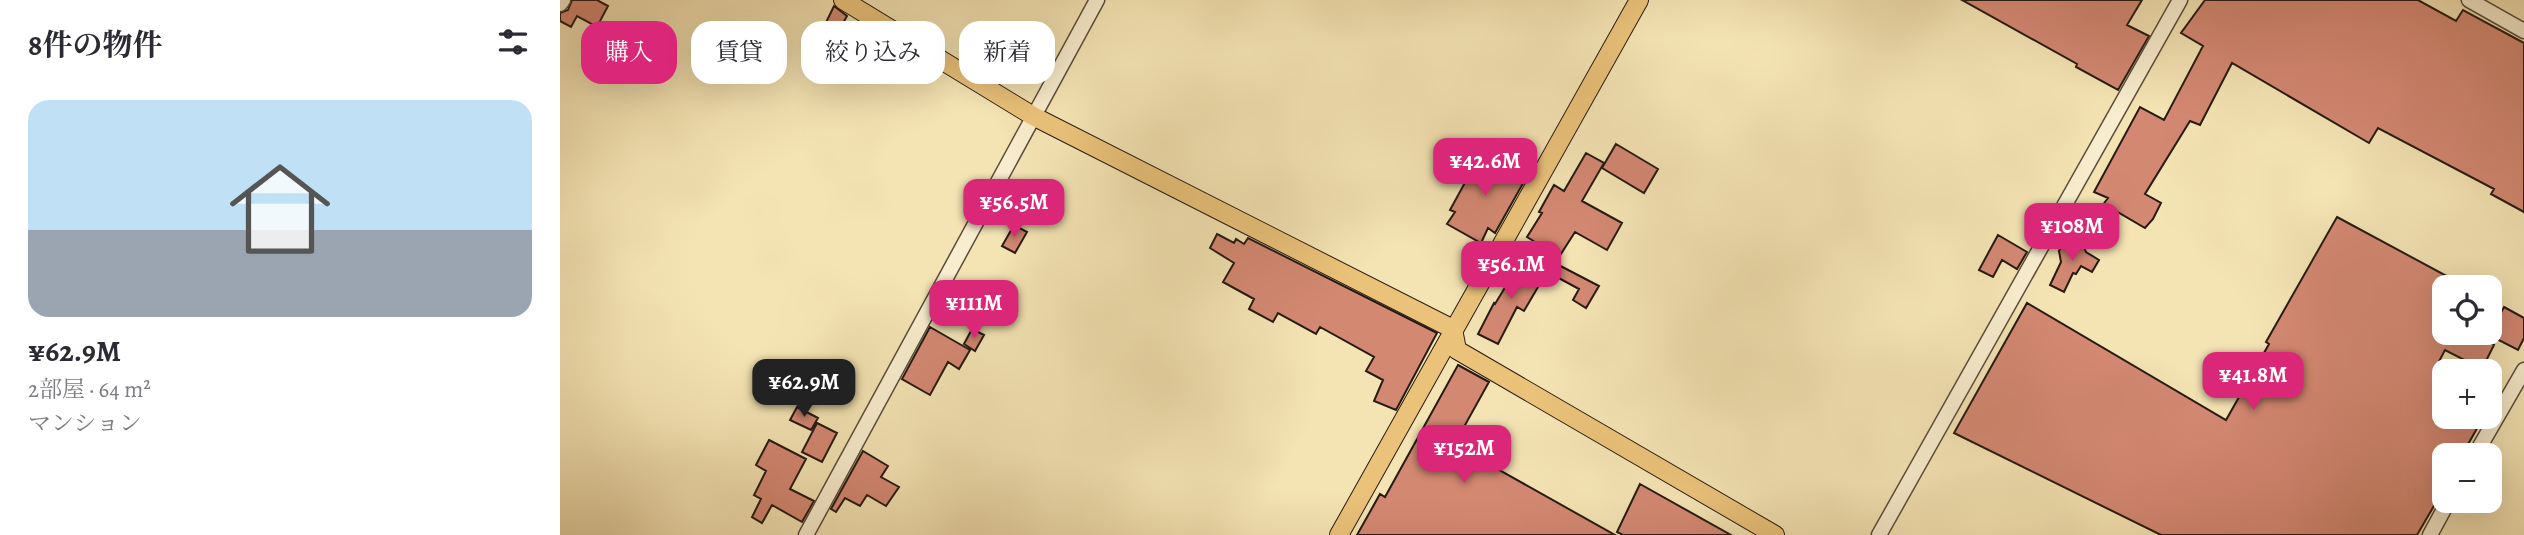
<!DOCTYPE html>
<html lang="ja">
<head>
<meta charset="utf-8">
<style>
	body { margin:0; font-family:Alegreya,"Noto Serif JP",serif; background:#f2f2f3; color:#2b2b33; height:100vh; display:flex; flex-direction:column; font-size:26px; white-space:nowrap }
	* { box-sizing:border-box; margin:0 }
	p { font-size:23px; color:#7c7c81 }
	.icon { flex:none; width:38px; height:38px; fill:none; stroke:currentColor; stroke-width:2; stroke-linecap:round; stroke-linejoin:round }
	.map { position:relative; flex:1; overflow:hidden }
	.sheet { display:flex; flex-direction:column; background:#fff; width:560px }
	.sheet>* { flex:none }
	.top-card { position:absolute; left:21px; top:21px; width:665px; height:63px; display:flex; gap:14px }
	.tools { position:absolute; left:1872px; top:275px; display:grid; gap:14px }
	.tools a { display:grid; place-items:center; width:70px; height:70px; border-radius:14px; background:#fff; box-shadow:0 7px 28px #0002; font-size:35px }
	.price { position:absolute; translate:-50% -60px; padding:0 16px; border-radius:14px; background:#db2777; color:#fff; font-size:23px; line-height:46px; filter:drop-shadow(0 2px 4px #0008) }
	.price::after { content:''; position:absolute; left:50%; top:42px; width:21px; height:16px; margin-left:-10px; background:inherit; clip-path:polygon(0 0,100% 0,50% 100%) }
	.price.on { background:#222; color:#fff }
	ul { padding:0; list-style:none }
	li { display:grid; align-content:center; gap:14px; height:371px; padding:0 28px }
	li+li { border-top:2px solid #e1e1e2 }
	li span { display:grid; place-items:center; height:217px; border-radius:21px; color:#555 }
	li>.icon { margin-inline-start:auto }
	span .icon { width:126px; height:126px; fill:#fffc; stroke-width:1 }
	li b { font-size:30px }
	h2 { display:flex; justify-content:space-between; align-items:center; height:84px; padding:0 28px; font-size:30px }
	.tag { padding:0 24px; border-radius:21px; background:#fff; box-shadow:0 7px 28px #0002; font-size:24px; line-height:63px }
	.tag.on { background:#db2777; color:#fff }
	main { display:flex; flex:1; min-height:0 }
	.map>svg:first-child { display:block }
	.building { fill:#d38872; stroke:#271a12; stroke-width:2 }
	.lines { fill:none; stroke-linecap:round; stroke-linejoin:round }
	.minor-casing { stroke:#5a4c3a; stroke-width:17 }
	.major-casing { stroke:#271a12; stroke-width:20 }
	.minor { stroke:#f8edce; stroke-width:14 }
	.major { stroke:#eac27a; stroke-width:18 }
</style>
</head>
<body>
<main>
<section class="sheet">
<h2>8件の物件<svg class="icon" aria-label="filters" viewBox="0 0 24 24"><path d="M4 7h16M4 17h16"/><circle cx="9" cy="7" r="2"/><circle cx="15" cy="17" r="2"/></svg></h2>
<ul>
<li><span style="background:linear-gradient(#bfe0f5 60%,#9aa5b1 0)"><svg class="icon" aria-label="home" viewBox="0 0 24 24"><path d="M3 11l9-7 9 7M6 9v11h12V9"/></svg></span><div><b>¥62.9M</b><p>2部屋 · 64 m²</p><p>マンション</p></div></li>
</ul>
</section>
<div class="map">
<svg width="1964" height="535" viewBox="0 0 1964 535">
	<rect width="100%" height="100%" fill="#f4e3b3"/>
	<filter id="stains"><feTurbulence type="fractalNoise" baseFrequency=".00286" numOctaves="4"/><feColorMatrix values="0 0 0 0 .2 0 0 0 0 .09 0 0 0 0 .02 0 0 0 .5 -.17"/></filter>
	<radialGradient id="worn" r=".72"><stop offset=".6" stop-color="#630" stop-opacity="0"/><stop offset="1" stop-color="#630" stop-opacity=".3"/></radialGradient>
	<path class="building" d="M12 0H37L48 6 37 27 17 16 11 27 0 21V13L8 10Z
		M1402 0H1582L1567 25 1589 36 1558 90 1516 67 1517 64Z
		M1645 0H1858L1896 21 1903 10 1964 43V212L1931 194 1934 189 1818 128 1809 143 1672 63 1640 125 1630 121 1585 194 1601 203 1593 219 1585 228 1554 210 1542 233 1528 225 1548 198 1534 192 1580 107 1604 120 1643 46 1621 33Z
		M274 6 287 16 276 36 272 34 261 56 252 51Z
		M1056 144 1098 169 1084 193 1042 168Z
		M918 153 966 178 935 233 928 228 921 243 887 224 895 212 890 210 913 168 911 166Z
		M1026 153 1044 163 1022 201 1062 223 1047 250 1015 232 999 257 967 237 982 213 979 212 994 185 1004 191Z
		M1777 217 1907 287H1885V332H1911L1934 345 1922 369 1885 350 1874 371 1885 377V416H1924L1902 455H1885V487L1857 535H1601L1394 433 1467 303 1666 420 1709 344 1706 342Z
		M454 225 467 232 455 253 442 246Z
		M657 234 674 243 676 239 684 244 688 238 877 333 836 410 814 401 823 380 806 371 814 357 760 327 756 334 718 313 713 322 689 309 694 299 663 282 674 263 650 248Z
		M1438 235 1467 252 1457 269 1442 260 1433 277 1419 270Z
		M1507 237 1521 241 1526 252 1539 260 1532 272 1521 266 1516 274 1513 273 1504 292 1490 285 1501 262 1499 251Z
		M987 259 1039 286 1026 308 1013 300 1019 289 982 269Z
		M961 261 985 275 964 311 957 307 938 344 918 334 934 303 935 304Z
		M1944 307 1964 318V338L1958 350 1929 335Z
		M370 327 410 350 399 369 388 362 370 395 342 379Z
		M412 329 424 335 415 351 404 344Z
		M898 365 929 382 895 443 920 456 918 458 1055 535H797L820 494 825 497Z
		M237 407 258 418 251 430 230 420Z
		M257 423 277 433 262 462 242 452Z
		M209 440 246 459 230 489 254 501 242 522 212 505 202 523 192 517 201 499 194 495 206 471 196 465Z
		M303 451 328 466 321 477 339 487 326 506 307 495 300 506 285 498 276 512 271 509Z
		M1080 484 1171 535H1063L1057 532Z"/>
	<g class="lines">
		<defs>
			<path id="minor" d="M1909 0 1964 31
				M0 4 3 0
				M1915 455 1964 370
				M246 535 537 0
				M1319 535 1620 0
				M1870 535 1889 500"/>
			<path id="major" d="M283 0 473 116 893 329
				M893 329 897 350 1215 535
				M779 535 1079 0"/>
		</defs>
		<use href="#minor" class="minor-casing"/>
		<use href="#major" class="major-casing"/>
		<use href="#minor" class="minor"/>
		<use href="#major" class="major"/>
	</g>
	<rect width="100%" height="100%" filter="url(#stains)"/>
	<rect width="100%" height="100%" fill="url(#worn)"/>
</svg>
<div class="tools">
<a><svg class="icon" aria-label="locate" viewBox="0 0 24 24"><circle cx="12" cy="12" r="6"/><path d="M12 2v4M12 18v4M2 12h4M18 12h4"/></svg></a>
<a>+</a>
<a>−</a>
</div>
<b class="price" style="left:925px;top:198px">¥42.6M</b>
<b class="price" style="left:454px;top:239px">¥56.5M</b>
<b class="price" style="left:1512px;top:263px">¥108M</b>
<b class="price" style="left:951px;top:301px">¥56.1M</b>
<b class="price" style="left:414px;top:340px">¥111M</b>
<b class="price" style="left:1693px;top:412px">¥41.8M</b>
<b class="price on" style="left:244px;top:419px">¥62.9M</b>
<b class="price" style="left:904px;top:485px">¥152M</b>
<div class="top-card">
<a class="tag on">購入</a>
<a class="tag">賃貸</a>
<a class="tag">絞り込み</a>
<a class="tag">新着</a>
</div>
</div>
</main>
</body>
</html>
